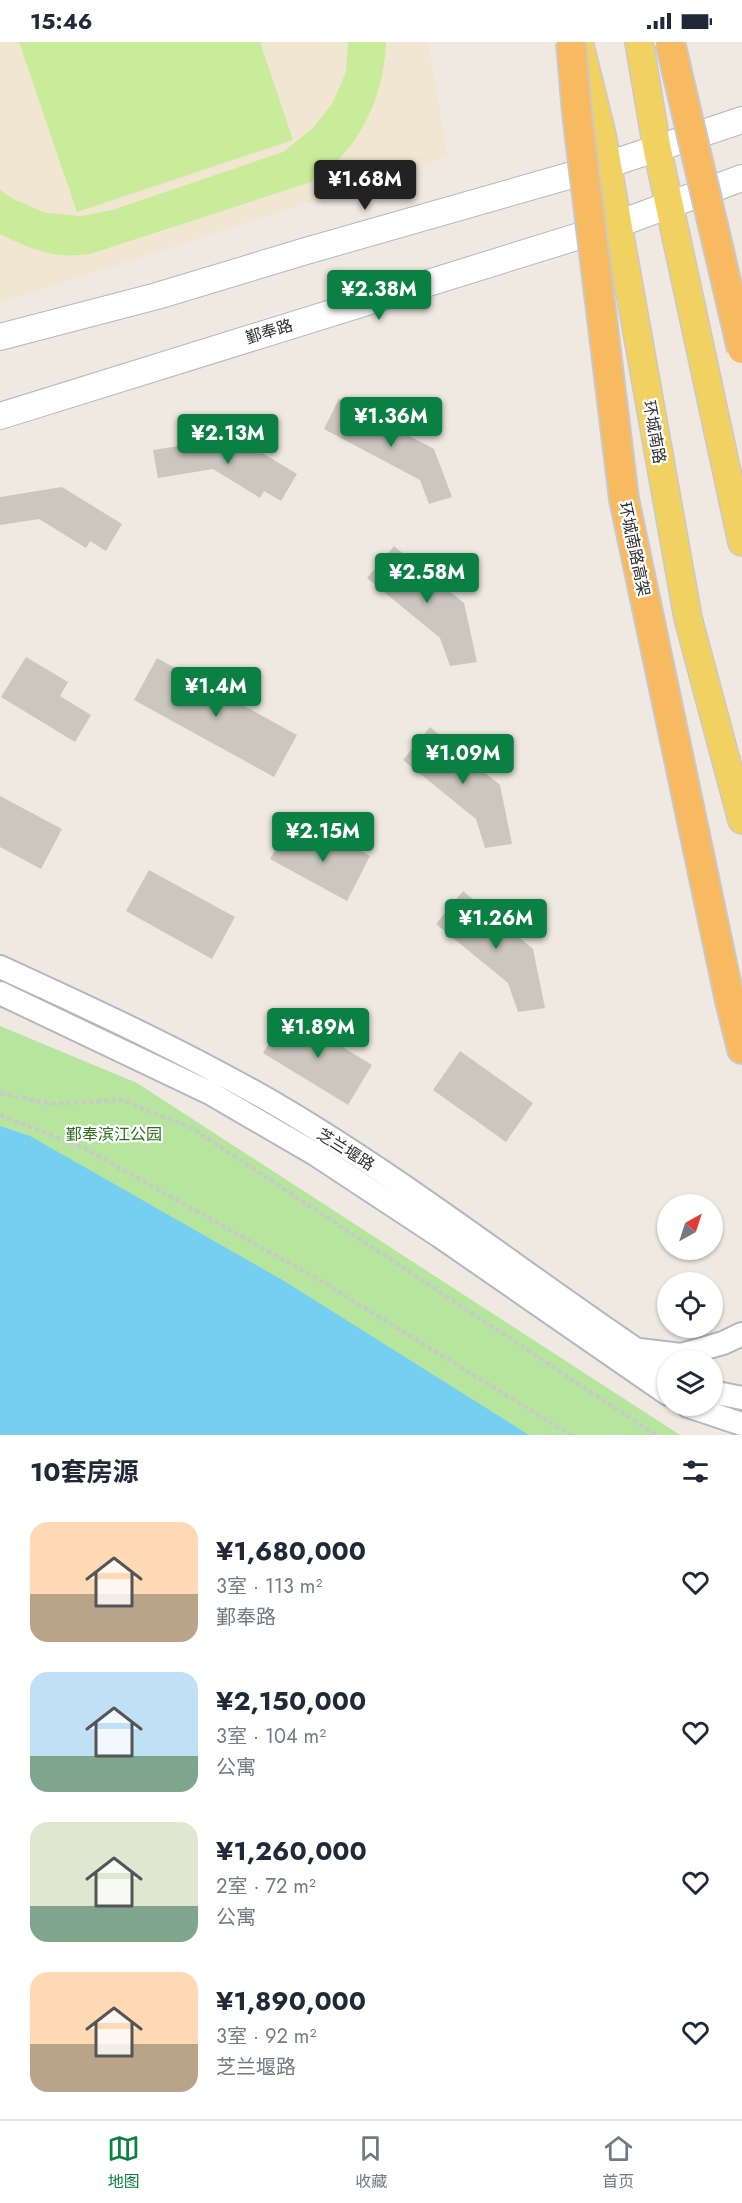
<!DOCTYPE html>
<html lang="zh">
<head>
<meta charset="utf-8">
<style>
	body { margin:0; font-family:Jost,"Noto Sans SC",sans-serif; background:#f2f2f3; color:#1f2937; height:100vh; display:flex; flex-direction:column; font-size:22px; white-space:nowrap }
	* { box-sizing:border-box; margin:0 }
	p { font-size:20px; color:#747a83 }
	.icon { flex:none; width:33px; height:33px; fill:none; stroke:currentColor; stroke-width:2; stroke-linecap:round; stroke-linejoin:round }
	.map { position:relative; height:1393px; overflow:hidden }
	.side { display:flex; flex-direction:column; background:#fff; flex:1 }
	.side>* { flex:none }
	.needle { width:39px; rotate:39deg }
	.tools { position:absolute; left:657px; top:1152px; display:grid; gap:12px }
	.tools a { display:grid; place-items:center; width:66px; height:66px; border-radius:50%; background:#fff; box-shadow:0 2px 4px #0004; font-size:30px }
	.price { position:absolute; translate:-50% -51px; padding:0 14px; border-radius:6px; background:#0b8043; color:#fff; font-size:20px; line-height:39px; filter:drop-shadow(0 2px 3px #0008) }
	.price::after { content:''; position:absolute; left:50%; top:36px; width:18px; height:14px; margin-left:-9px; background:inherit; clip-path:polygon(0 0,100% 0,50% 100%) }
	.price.selected { background:#222; color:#fff }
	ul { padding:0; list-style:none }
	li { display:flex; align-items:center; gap:18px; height:150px; padding:0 30px }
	li span { display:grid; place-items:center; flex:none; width:168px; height:120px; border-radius:18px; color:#555 }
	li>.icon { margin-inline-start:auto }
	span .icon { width:72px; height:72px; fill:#fffc; stroke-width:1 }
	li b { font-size:26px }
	h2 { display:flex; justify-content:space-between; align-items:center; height:72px; padding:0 30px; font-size:26px }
	.status { display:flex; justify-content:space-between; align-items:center; height:42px; padding:0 30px; background:#fff; direction:ltr }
	.status svg { height:16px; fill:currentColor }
	.menu { display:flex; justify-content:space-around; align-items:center; height:84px; border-top:2px solid #e0e1e3; background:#fff; font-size:16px; color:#747a83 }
	.menu a { display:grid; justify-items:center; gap:3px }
	.menu .selected { color:#0b8043 }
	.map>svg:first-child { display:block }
	.education { fill:#f0e6d1 }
	.green { fill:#b6e59e }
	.pitch { fill:#c9ec9a }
	.water { fill:#75cff0 }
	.building { fill:#cbc7bf }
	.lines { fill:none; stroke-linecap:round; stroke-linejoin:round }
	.tertiary-casing { stroke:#b4b7c1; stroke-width:26 }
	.secondary-casing { stroke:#b4b7c1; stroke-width:28 }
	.primary-casing { stroke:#c9c9c9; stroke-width:30 }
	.trunk-casing { stroke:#c9c9c9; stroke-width:32 }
	.path { stroke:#c9c9c9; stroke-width:4; stroke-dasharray:4.5 3; stroke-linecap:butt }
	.tertiary { stroke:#fff; stroke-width:22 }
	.secondary { stroke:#fff; stroke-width:26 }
	.primary { stroke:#f2d163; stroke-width:27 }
	.trunk { stroke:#f8ba60; stroke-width:28 }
	.trunk-bridge-casing { stroke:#c9c9c9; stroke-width:32; stroke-linecap:butt }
	.trunk-bridge { stroke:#f8ba60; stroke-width:28 }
	.labels { text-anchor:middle; stroke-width:4.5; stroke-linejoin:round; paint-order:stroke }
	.street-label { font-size:16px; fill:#2e2e2e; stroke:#fff }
	.park-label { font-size:16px; fill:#2c6e1b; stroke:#fff }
</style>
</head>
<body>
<div class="status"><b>15:46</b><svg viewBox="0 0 49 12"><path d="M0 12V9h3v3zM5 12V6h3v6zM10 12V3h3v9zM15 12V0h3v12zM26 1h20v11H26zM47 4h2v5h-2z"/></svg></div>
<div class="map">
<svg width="742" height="1393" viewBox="0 0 742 1393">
	<rect width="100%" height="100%" fill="#efe9e1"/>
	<path class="education" d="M0 0H428L448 115 0 261Z"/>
	<path class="green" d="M0 984 137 1041 680 1393H511L0 1099Z"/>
	<path class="pitch" d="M19 0H260L293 98 77 170Z
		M348 0H386C385 41 369 86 340 116 332 125 320 133 311 140L90 212C52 217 33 208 0 192V148L11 156 46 171 81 174 112 168 283 110 313 86 332 62 346 30Z"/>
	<path class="water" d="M0 1084 30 1094 284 1239 529 1393H0Z"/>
	<path class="building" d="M339 357 434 407 452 455 429 462 420 438 324 387Z
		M236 395 297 432 281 459 264 449 260 456 213 427 158 436 153 408Z
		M62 445 122 482 106 509 90 499 86 506 39 477 0 483V455Z
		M394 504 464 561 477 620 450 624 440 596 367 536Z
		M26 615 68 640 60 654 91 673 75 700 1 655Z
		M157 616 297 693 274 735 134 658Z
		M430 685 500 743 512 802 485 806 476 777 403 718Z
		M0 754 62 787 41 827 0 805Z
		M286 789 320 807 329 792 370 814 347 859 270 817Z
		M149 828 235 875 212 917 126 869Z
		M463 849 533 907 545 966 518 970 508 941 436 882Z
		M287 971 372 1023 348 1063 263 1011Z
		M460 1009 533 1061 506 1100 433 1048Z"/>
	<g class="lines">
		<defs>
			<path id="tertiary" d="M0 925C94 968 187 1011 277 1063 413 1143 536 1242 668 1329
				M0 951 210 1051 315 1112 441 1195 668 1352
				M639 1308 681 1313 723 1301 742 1292
				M712 1350 742 1356
				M688 1364 742 1382"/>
			<path id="secondary" d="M0 295 157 254 306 209 607 123 742 78
				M0 374 618 182 742 136"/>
			<path id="primary" d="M639 0 657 106 742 500
				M580 4 602 93 688 576 742 778"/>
			<path id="trunk" d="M730 959 742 1007"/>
		</defs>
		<use href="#tertiary" class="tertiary-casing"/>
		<use href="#secondary" class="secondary-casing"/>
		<use href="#primary" class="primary-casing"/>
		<use href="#trunk" class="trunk-casing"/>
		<path class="path" d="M0 1051 52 1062 121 1058 192 1086 656 1393
			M0 1073 84 1106 316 1236 571 1393"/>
		<use href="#tertiary" class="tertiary"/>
		<use href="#secondary" class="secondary"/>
		<use href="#primary" class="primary"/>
		<use href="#trunk" class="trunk"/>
		<defs>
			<path id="trunk-bridge" d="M571 0 577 71 624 457 730 959
				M670 0 742 307"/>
		</defs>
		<use href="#trunk-bridge" class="trunk-bridge-casing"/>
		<use href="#trunk-bridge" class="trunk-bridge"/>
	</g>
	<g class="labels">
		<g class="street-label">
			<text transform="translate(269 289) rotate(-17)" y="6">鄞奉路</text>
			<text transform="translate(655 390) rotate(80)" y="6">环城南路</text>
			<text transform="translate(635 507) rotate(78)" y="6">环城南路高架</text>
			<text transform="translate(346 1107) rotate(32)" y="6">芝兰堰路</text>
		</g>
		<g class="park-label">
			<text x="114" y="1098">鄞奉滨江公园</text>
		</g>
	</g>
</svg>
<div class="tools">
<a><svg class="needle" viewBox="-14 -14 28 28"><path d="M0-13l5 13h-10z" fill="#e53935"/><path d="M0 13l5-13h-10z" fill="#747a83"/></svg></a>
<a><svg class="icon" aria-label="locate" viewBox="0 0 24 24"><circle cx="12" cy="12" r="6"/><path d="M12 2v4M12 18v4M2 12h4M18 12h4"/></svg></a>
<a><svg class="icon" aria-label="layers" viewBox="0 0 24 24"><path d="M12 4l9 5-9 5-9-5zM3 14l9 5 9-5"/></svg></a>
</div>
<b class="price selected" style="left:365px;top:169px">¥1.68M</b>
<b class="price" style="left:379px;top:279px">¥2.38M</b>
<b class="price" style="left:391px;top:406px">¥1.36M</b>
<b class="price" style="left:228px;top:423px">¥2.13M</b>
<b class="price" style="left:427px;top:562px">¥2.58M</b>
<b class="price" style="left:216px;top:676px">¥1.4M</b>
<b class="price" style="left:463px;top:743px">¥1.09M</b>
<b class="price" style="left:323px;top:821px">¥2.15M</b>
<b class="price" style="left:496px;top:908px">¥1.26M</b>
<b class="price" style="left:318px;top:1017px">¥1.89M</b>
</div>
<section class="side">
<h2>10套房源<svg class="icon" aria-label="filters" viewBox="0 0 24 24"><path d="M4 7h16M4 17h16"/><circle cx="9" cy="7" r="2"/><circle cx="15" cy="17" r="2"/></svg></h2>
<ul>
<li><span style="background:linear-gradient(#ffd9b3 60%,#b9a48a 0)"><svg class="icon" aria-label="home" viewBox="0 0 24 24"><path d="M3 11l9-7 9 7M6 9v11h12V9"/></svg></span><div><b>¥1,680,000</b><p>3室 · 113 m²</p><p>鄞奉路</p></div><svg class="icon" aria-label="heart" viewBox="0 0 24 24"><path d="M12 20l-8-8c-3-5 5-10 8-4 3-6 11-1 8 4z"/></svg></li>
<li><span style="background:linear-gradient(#bfe0f5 70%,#7fa58c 0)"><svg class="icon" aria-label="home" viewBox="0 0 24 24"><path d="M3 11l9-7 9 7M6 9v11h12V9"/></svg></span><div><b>¥2,150,000</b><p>3室 · 104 m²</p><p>公寓</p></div><svg class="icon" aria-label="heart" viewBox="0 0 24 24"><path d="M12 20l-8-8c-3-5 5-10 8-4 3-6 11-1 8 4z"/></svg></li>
<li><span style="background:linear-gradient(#dfe7d0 70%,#7fa58c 0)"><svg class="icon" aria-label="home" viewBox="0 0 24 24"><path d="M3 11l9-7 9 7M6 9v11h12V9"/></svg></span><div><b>¥1,260,000</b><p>2室 · 72 m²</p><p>公寓</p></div><svg class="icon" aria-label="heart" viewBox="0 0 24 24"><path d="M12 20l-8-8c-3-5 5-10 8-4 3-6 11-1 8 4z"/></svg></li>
<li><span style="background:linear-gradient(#ffd9b3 60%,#b9a48a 0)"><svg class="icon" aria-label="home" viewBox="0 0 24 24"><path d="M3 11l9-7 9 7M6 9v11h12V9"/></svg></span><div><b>¥1,890,000</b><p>3室 · 92 m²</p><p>芝兰堰路</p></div><svg class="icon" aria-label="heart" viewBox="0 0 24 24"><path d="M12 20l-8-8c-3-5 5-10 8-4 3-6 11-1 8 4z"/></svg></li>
</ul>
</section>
<nav class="menu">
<a class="selected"><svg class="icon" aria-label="map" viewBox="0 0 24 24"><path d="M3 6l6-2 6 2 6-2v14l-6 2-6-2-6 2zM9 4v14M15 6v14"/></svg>地图</a>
<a><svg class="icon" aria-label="saved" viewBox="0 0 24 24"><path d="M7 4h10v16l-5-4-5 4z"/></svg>收藏</a>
<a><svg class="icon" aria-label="home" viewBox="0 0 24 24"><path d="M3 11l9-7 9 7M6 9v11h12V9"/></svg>首页</a>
</nav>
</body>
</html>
